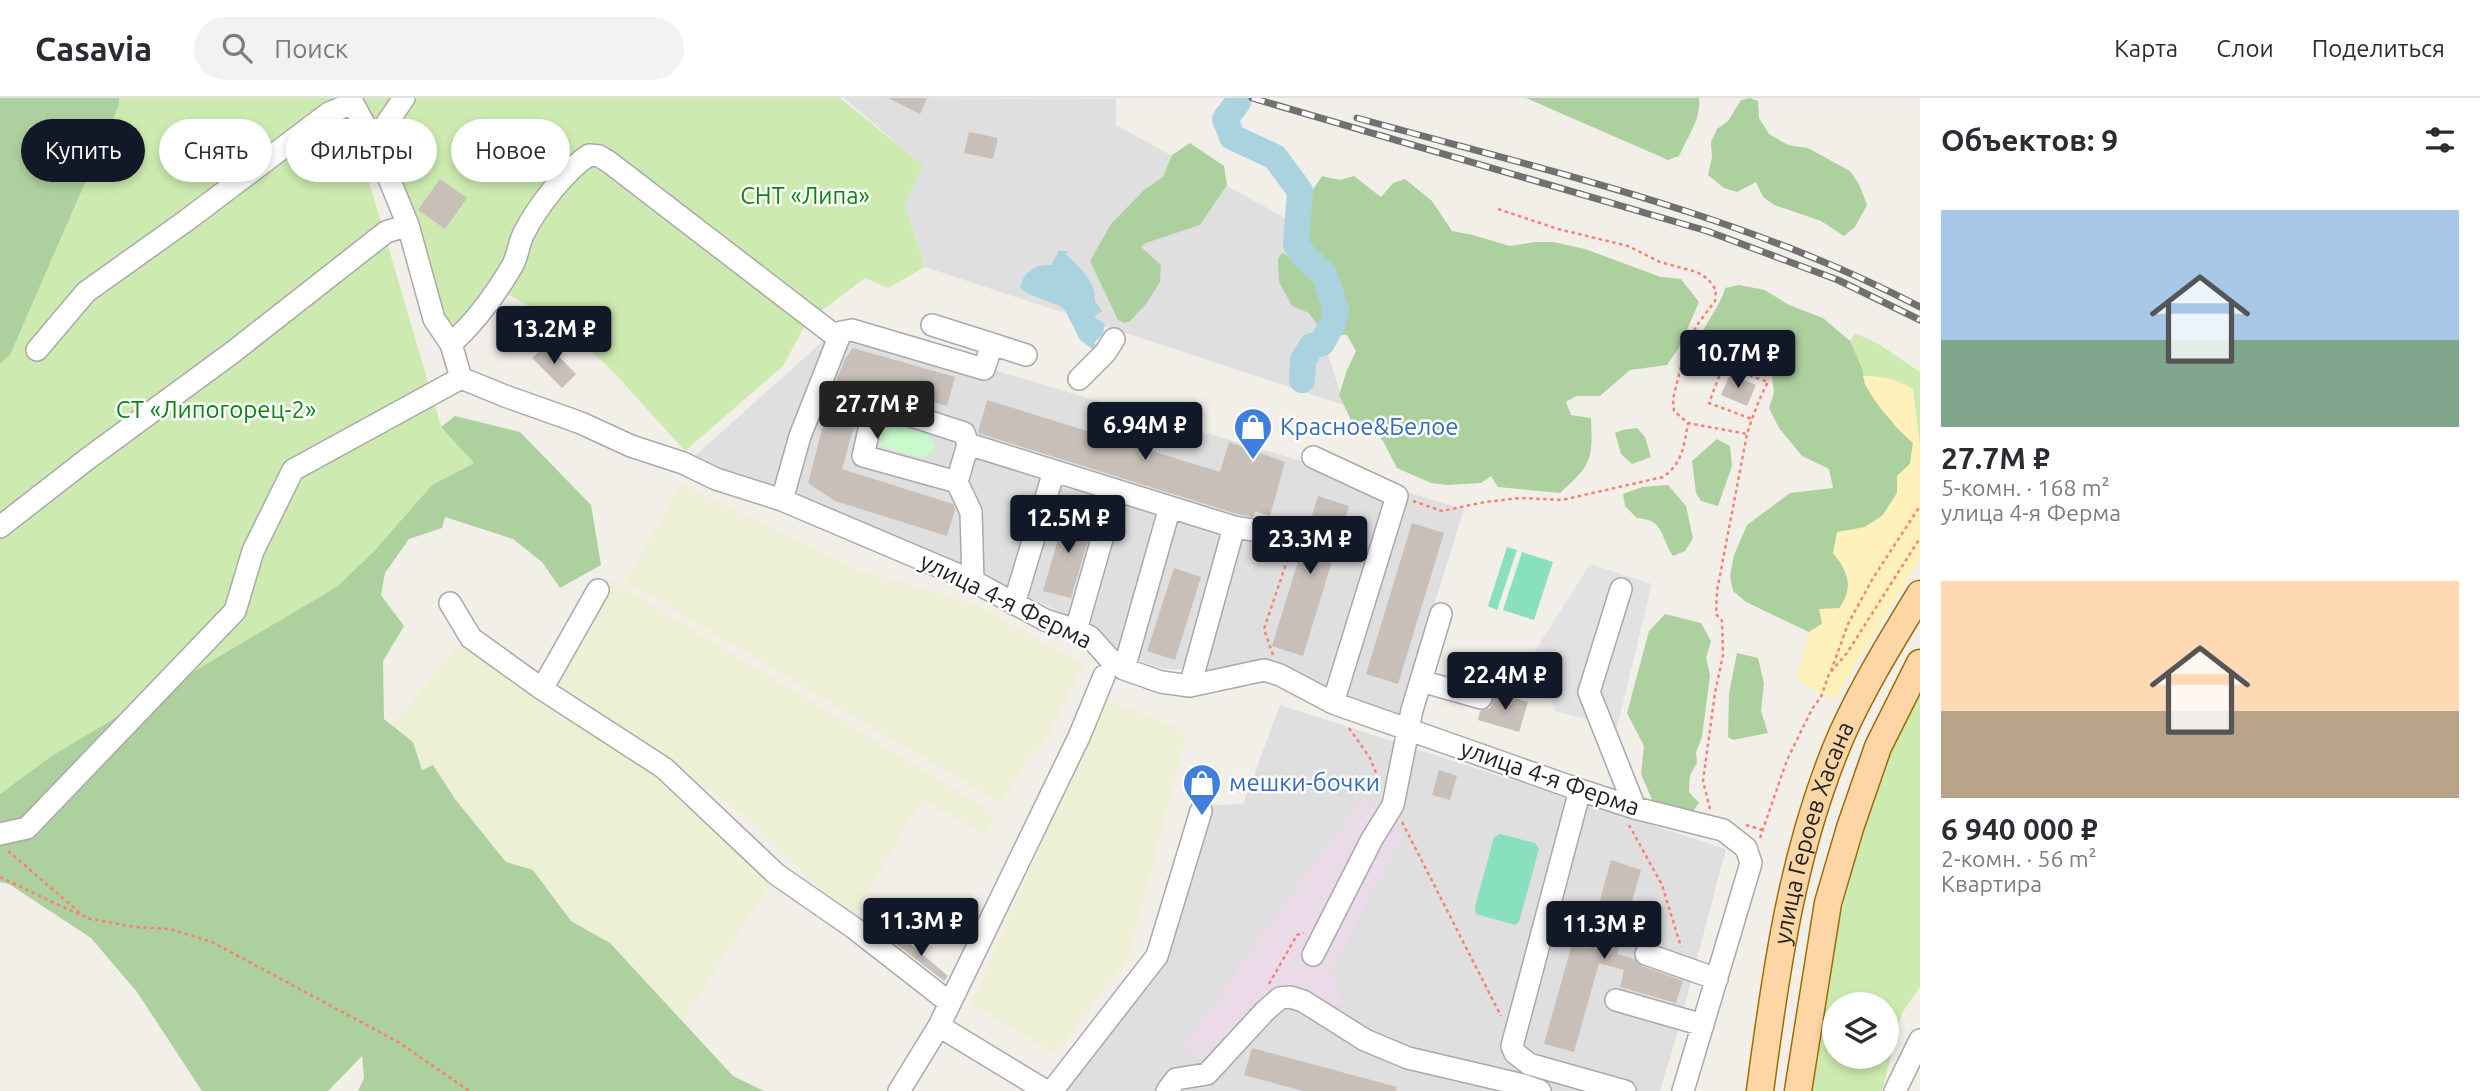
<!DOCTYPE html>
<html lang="ru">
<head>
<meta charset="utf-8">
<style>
	body { margin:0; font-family:Ubuntu,sans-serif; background:#f2f2f3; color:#2b2b33; height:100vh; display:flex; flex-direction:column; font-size:26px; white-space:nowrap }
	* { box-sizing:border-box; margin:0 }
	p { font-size:23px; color:#7c7c81 }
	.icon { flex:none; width:38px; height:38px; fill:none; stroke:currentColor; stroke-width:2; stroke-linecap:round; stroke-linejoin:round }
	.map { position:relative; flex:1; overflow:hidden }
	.drawer { display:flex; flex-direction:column; background:#fff; width:560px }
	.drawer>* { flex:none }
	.guide { position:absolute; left:21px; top:21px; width:665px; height:63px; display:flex; gap:14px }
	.fabs { position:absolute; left:1822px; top:894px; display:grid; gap:14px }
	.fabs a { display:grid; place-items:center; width:77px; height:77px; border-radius:50%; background:#fff; box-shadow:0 4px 10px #0003; font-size:35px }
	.price { position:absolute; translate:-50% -60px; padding:0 16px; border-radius:7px; background:#111827; color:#fff; font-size:23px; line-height:46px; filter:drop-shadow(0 2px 4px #0008) }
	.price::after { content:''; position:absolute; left:50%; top:42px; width:21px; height:16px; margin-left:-10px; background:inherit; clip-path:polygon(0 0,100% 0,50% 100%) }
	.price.current { background:#222; color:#fff }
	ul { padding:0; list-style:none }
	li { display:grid; align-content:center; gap:14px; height:371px; padding:0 21px }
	li span { display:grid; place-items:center; height:217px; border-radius:0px; color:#555 }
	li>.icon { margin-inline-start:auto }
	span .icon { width:126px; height:126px; fill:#fffc; stroke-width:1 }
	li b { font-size:30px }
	h2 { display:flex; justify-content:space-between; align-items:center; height:84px; padding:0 21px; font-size:30px }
	.pill { padding:0 24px; border-radius:32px; background:#fff; box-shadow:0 4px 10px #0003; font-size:24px; line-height:63px }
	.pill.current { background:#111827; color:#fff }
	header { display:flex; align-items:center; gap:42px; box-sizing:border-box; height:98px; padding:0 35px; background:#fff; border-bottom:2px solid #e1e1e2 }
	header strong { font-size:33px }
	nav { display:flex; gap:38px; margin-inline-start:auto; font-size:24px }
	.search { width:490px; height:63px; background:#f2f2f3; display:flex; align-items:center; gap:18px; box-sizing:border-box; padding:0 24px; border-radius:38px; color:#7c7c81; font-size:26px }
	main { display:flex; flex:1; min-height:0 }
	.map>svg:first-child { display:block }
	.residential { fill:#e0dfdf }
	.industrial { fill:#ebdbe8 }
	.farmland { fill:#eef0d5 }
	.grass { fill:#cdebb0; fill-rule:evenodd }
	.forest { fill:#add19e }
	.sand { fill:#fff1ba }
	.park { fill:#c8facc }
	.pitch { fill:#88e0be }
	.parking { fill:#e2e2e2 }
	.water { fill:#aad3df }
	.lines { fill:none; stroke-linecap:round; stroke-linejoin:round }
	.river { stroke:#aad3df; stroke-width:26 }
	.building { fill:#c7bfb8 }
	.minor-casing { stroke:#a9a9a9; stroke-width:24 }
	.major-casing { stroke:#a06b00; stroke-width:29 }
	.path { stroke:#fa8072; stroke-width:2.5; stroke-dasharray:3.5 3.5; stroke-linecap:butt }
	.minor { stroke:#fff; stroke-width:21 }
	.major { stroke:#fcd6a4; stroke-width:26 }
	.rail-casing { stroke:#707070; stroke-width:7 }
	.rail { stroke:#fff; stroke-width:4.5; stroke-dasharray:13; stroke-linecap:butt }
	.labels { text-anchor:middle; stroke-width:5; stroke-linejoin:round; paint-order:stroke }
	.park-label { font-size:24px; fill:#0c8416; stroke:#fff }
	.shop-label { font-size:24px; fill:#366cbe; stroke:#fff; text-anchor:start }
	.street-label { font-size:24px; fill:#222; stroke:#fff }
</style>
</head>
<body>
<header>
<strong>Casavia</strong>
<div class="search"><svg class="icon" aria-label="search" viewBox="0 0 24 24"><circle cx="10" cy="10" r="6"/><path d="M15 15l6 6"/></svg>Поиск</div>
<nav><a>Карта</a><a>Слои</a><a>Поделиться</a></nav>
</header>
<main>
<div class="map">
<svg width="1920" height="993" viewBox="0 0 1920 993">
	<rect width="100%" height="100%" fill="#f2efe9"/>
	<path class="residential" d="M844 0 1116 1V27L1285 120 1344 307 925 169 905 106 922 67Z
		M841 227 1464 411 1400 617 1211 572 1164 571 1116 555 1088 527 1021 496 780 413 687 363 696 357Z
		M1280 607 1726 751 1677 936 1660 993H1057L1165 854 1208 707 1243 706Z"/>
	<path class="industrial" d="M1365 698 1402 740 1338 860 1330 870 1345 908 1273 893 1209 963 1181 952 1285 804Z"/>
	<path class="farmland" d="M681 386 856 471 976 507 1084 566 1044 646 1028 660 1001 706 625 483Z
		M608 480 996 716 986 737 922 702 851 822 747 719 546 581Z
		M459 547 666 678 772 783 683 924 610 845 571 823 533 772 506 764 455 701 433 667 422 672 413 644 392 627Z
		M1105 601 1187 634 1128 861 1055 956 971 906 1071 678 1084 664 1090 636Z"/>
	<path class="grass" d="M119 0H341L348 12 441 328 474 365 432 387 375 452 338 488 53 657 0 696V266L10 257 119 7Z
		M355 0H840L923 67 905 106 925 169 888 190 865 180 807 224 783 268 685 353 617 278 569 231 504 194 454 234 447 232 411 107Z
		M1855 235 1879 246 1920 274V366L1913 291C1896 282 1883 278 1863 278L1850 243Z
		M1920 590V889L1902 915 1882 993H1811L1827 874 1851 774 1883 672ZM1834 906H1886V959H1834Z"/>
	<path class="forest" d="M0 0H119V7L10 257 0 266Z
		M1526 0H1699C1702 20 1687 40 1679 58L1668 62Z
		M1750 0 1758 3 1759 20 1769 36 1788 47 1808 50 1850 73 1859 86 1867 107 1855 129 1844 138 1821 123 1774 107 1763 99 1756 84 1737 94 1724 90 1708 77 1712 59 1711 44 1717 31 1728 23 1741 2Z
		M1190 45 1224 68 1227 87 1200 127 1146 145 1141 149 1161 167 1160 184 1146 206 1129 224 1124 225 1118 222 1090 163 1111 126 1144 92 1163 79 1172 57Z
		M1322 78 1340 82 1354 78 1381 99 1393 85 1405 81 1432 103 1452 133 1473 137 1510 148 1535 144H1553L1585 151 1661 179 1681 181 1699 204 1680 248 1667 267 1630 272 1600 298H1576L1566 304 1571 317 1591 320C1593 362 1592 366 1560 395L1498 389 1491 378 1481 385 1448 387 1431 385 1397 370 1383 343 1365 324 1351 322 1339 297 1347 272 1356 253 1347 237 1324 236 1309 215 1292 208 1279 184 1278 161 1282 155 1314 172C1313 157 1307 158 1304 147 1300 131 1309 118 1306 102Z
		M1739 187 1765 192 1789 207 1823 220 1850 243 1862 270 1865 287 1896 329 1913 345 1910 366 1897 378V395L1883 417 1833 455C1863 490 1844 514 1809 534L1746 504 1733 493 1730 478 1734 457 1747 427 1790 395 1833 390 1829 371 1802 358 1779 330 1769 310 1774 295 1772 279C1763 270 1726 245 1713 248 1708 249 1702 253 1698 256 1695 234 1720 212 1725 190Z
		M455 318 520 334 591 407 601 467 560 490 542 464 513 441 445 419 442 430 409 441 385 475 381 497 404 528 383 563 384 621 413 644 422 672 433 667 455 701 506 764 533 772 571 823 610 845 733 978 764 993H358L364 980 362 958 328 993H202L137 894 91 840 9 786 0 784V696L53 657 338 488 375 452 432 387 474 365 441 329Z
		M1637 330 1645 339 1651 359 1632 366 1621 356 1615 335 1622 332Z
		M1717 341 1730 348 1732 368 1718 408 1701 403 1696 395 1692 363Z
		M1668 387 1686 408 1693 440 1685 453 1673 458C1660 439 1665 422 1637 420L1625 408 1623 396 1642 389Z
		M1665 516 1701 525 1711 543 1706 560 1710 577 1702 639 1696 654 1697 665 1690 677 1689 694 1699 705 1690 717 1653 704 1641 676 1644 648 1627 615 1649 533Z
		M1737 555 1758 560 1764 585 1761 613 1768 635 1733 642 1728 639 1729 595Z"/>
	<path class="sand" d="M1863 278C1883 278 1896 281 1913 291L1920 347V461L1835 601 1813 593 1797 580 1809 534 1822 526 1819 511 1840 510C1853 486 1851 476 1833 455L1837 434 1865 429 1883 417 1897 395V378L1910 366 1913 345C1897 329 1868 301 1863 278Z"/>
	<path class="park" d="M882 323 925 334 935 347 933 353 925 359H919L876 347Z"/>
	<path class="pitch" d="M1507 449 1517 452 1497 512 1488 508Z
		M1522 454 1553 464 1534 522 1503 512Z
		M1500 736 1535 745 1539 751 1519 824 1515 827 1476 816 1475 809 1494 739Z"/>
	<path class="parking" d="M1590 466 1652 486 1617 629 1555 613 1535 553Z"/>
	<path class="water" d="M1059 153H1068L1066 156C1079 170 1096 182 1095 203L1102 213 1094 219 1105 226 1103 236 1094 245 1104 253 1092 251 1080 242 1065 212 1058 207 1026 195 1020 189C1024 173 1036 166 1051 167Z"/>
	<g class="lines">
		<path class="river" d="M1238 4 1225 21 1232 39 1275 59 1300 93 1296 146 1305 159 1324 176 1336 212 1333 225 1322 245 1312 248 1303 262 1302 282"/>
	</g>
	<path class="building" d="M888 0H927L920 16Z
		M969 34 998 40 993 61 964 55Z
		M440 81 467 100 445 131 418 112Z
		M547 246 576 276 562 290 532 260Z
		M853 250 955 279 947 308 866 285 842 371 953 406 955 412 947 438 835 403 808 385 833 290 845 261Z
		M1730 276 1756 287 1747 308 1721 297Z
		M987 302 1220 374 1229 344 1285 364 1270 418 1255 413 1253 419 1237 416 978 335Z
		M1318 398 1349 408 1303 558 1272 548Z
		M1066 414 1094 422 1071 500 1043 493Z
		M1412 425 1444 435 1398 586 1366 576Z
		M1174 470 1201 479 1175 562 1147 553Z
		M1492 593 1528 604 1519 634 1478 622 1480 613 1490 610 1493 604Z
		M1439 672 1457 678 1450 702 1432 697Z
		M1611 762 1641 772 1617 856 1634 861 1642 868 1683 883 1676 905 1620 889 1624 872 1599 865 1574 954 1544 946 1572 846 1587 850Z
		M901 838 948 878 944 883 895 845Z
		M1252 950 1397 989 1396 993H1303L1244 977Z"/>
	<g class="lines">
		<defs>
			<path id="minor" d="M350 0 374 44 408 127 434 221 451 246 461 280
				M374 44 404 0
				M451 246C474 225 495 197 511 170 518 160 518 146 524 135 537 109 565 73 589 57L599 58 609 64 838 240
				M992 246 1026 257
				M37 252 86 194 187 122 329 15 353 5
				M461 280 505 298 581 325 631 348 683 365 716 381 782 402 973 483 1045 522 1076 532 1090 539 1109 560 1124 571 1161 584 1190 588 1264 572 1280 577 1333 605 1580 692 1635 710 1723 732 1746 750 1751 765 1683 993
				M1079 281 1105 255 1114 241
				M968 346 1234 429 1289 438
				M1313 359 1397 398 1333 605
				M957 384 863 358 875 306 964 335 968 346 957 384 971 414 973 483
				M782 402 800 338 841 234 852 232 984 271 992 246 932 227
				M0 429 86 362 233 254 386 134 408 127
				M1621 491 1589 594 1635 710
				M450 505 471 540 542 591 664 670 776 776 854 830 950 905
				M1014 506 1054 373
				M1076 532 1116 392
				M1124 571 1170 409
				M1421 583 1481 600
				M1190 588 1234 429
				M542 591 598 492
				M1580 692 1512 948 1515 955 1529 966 1625 993
				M0 736 27 730 235 513 253 453 293 372 461 280
				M1646 856 1717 881
				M1313 857 1372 741 1393 707 1412 612 1441 516
				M1616 902 1703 927
				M939 928 1046 993
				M899 993 939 928 1079 639 1104 578
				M1052 993 1157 858 1201 713
				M1167 993 1176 981 1207 976 1265 913 1280 900 1290 899 1303 903 1365 942 1408 960 1523 987 1540 993
				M1895 993 1920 942"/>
			<g id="major">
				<path id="s1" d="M1760 993C1776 872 1793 749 1842 636 1864 587 1892 542 1920 496"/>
				<path d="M1798 993 1828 805 1850 730 1878 649 1920 565"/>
			</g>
		</defs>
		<use href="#minor" class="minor-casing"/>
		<use href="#major" class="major-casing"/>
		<path class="path" d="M1498 111 1558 131 1628 148 1660 164 1697 174 1708 181 1716 192 1715 203 1697 227 1685 252 1673 301 1674 313 1688 325 1747 336
			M1413 403 1442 413 1485 404 1520 400 1562 402 1663 379C1683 365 1684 347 1688 325
			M1273 557 1264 531 1290 454
			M1831 573 1848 526 1873 480 1920 408
			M1349 630 1370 660 1380 685
			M1710 711 1703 683 1715 595 1723 557 1722 523 1716 516 1717 493 1747 336C1753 317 1759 301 1768 284L1723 268 1709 305 1752 321
			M1402 724 1501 918
			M1629 727 1662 787 1681 849
			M1746 727 1763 732
			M1760 740 1787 662 1812 611 1821 599 1829 576 1847 555 1920 440
			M8 753 86 820 135 829 170 831 212 844 400 945 469 993
			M0 779 80 817
			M1269 886 1297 837 1304 835"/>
		<use href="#minor" class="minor"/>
		<use href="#major" class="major"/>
		<defs>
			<path id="rail" d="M1252 0 1707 133 1838 182 1920 222
				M1357 20C1548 73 1744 117 1920 209"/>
		</defs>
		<use href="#rail" class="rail-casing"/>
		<use href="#rail" class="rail"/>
	</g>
	<defs>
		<symbol id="shop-pin" viewBox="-11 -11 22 30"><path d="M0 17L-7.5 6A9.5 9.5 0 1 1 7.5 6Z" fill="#3f7fe0" stroke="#fff"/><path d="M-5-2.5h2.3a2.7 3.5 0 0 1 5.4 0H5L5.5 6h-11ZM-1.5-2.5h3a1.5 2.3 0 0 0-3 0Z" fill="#fff"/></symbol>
	</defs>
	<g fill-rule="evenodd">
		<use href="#shop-pin" x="1231" y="307" width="44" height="60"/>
		<use href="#shop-pin" x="1180" y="663" width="44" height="60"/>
	</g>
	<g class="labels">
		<g class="park-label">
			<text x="805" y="106">СНТ «Липа»</text>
			<text x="216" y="320">СТ «Липогорец-2»</text>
		</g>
		<g class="shop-label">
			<text x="1280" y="337">Красное&amp;Белое</text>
			<text x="1229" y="693">мешки-бочки</text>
		</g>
		<g class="street-label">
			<text transform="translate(1006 503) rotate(26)" y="8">улица 4-я Ферма</text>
			<text transform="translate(1550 680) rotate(19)" y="8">улица 4-я Ферма</text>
			<text dy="8" stroke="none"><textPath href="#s1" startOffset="264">улица Героев Хасана</textPath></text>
		</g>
	</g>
</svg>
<div class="fabs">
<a><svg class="icon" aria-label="layers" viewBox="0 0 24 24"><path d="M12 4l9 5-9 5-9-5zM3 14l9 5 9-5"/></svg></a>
</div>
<b class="price" style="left:554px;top:268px">13.2M ₽</b>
<b class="price" style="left:1738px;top:292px">10.7M ₽</b>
<b class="price current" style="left:877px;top:343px">27.7M ₽</b>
<b class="price" style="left:1145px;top:364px">6.94M ₽</b>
<b class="price" style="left:1068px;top:457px">12.5M ₽</b>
<b class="price" style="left:1310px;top:478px">23.3M ₽</b>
<b class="price" style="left:1505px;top:614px">22.4M ₽</b>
<b class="price" style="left:921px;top:860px">11.3M ₽</b>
<b class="price" style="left:1604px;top:863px">11.3M ₽</b>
<div class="guide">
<a class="pill current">Купить</a>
<a class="pill">Снять</a>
<a class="pill">Фильтры</a>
<a class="pill">Новое</a>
</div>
</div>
<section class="drawer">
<h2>Объектов: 9<svg class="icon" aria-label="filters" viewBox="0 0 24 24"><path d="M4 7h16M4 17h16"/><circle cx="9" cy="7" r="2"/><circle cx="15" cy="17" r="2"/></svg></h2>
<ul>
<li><span style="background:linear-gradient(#a9c7e8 60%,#7fa58c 0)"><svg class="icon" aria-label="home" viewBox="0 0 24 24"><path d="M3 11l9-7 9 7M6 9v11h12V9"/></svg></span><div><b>27.7M ₽</b><p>5-комн. · 168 m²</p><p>улица 4-я Ферма</p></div></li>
<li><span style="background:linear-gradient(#ffd9b3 60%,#b9a48a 0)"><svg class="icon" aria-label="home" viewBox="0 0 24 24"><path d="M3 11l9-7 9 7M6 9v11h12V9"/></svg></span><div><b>6 940 000 ₽</b><p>2-комн. · 56 m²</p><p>Квартира</p></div></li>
</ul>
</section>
</main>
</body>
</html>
